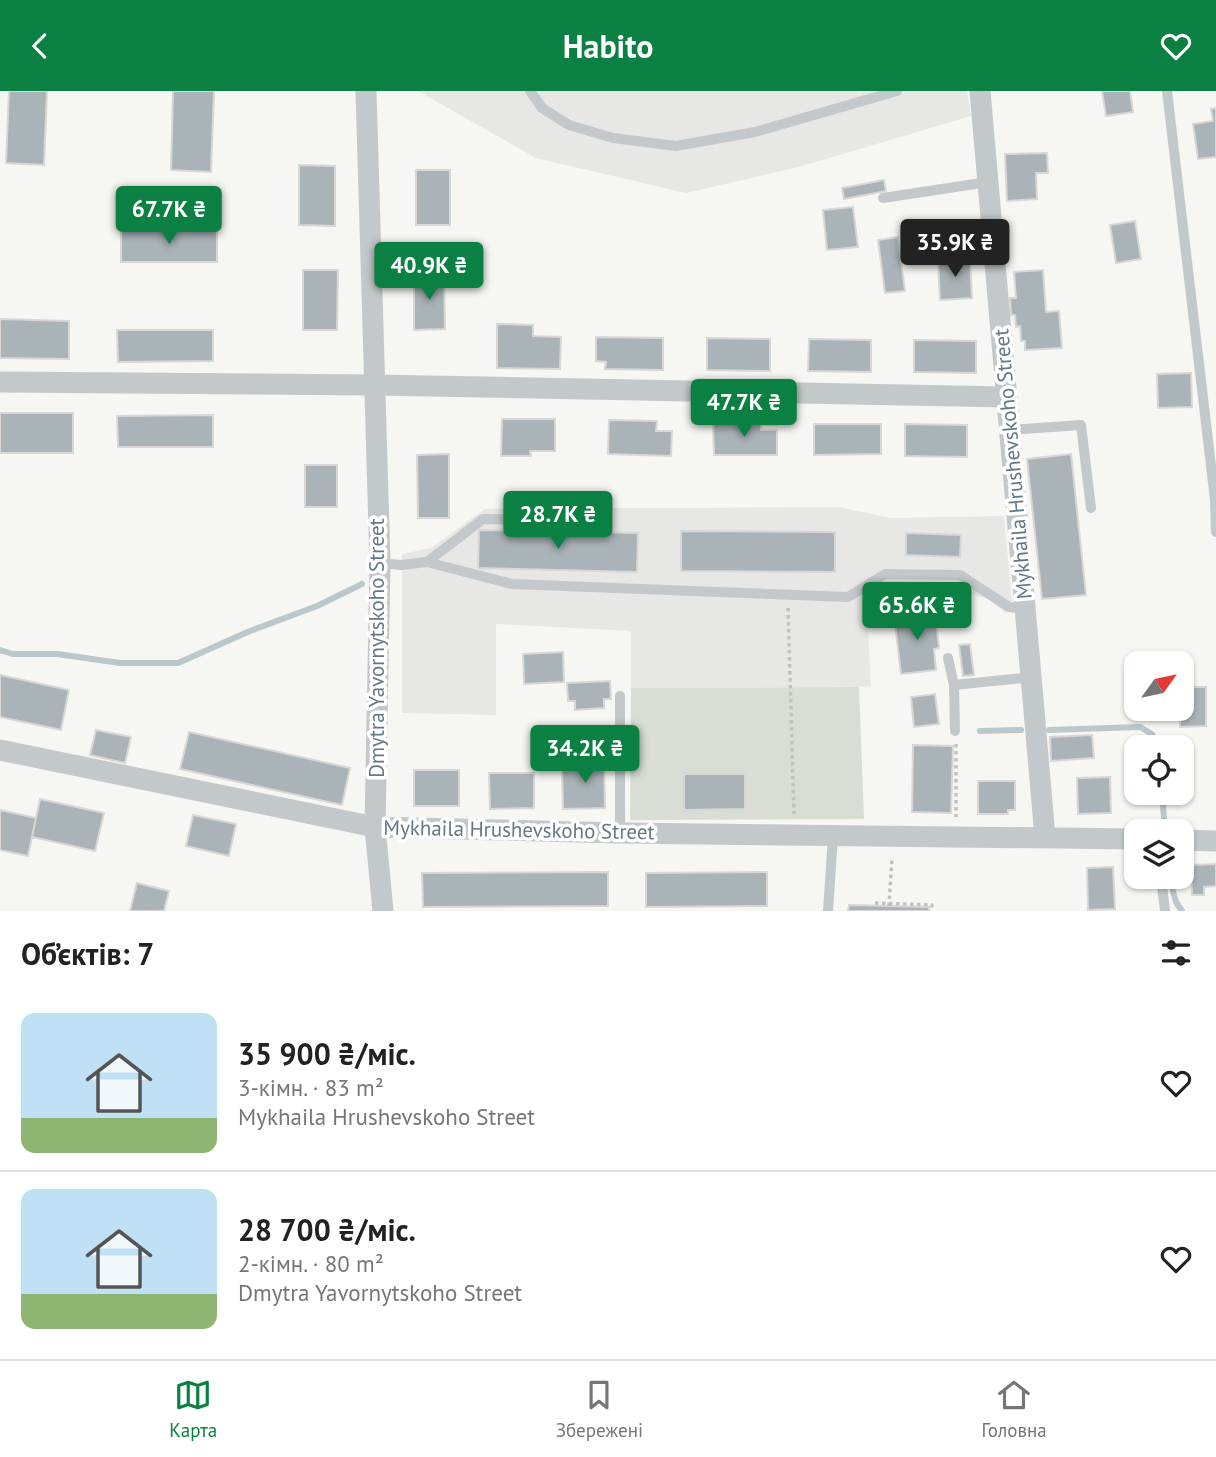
<!DOCTYPE html>
<html lang="uk">
<head>
<meta charset="utf-8">
<style>
	body { margin:0; font-family:"PT Sans",sans-serif; background:#f6f6f6; color:#222; height:100vh; display:flex; flex-direction:column; font-size:26px; white-space:nowrap }
	* { box-sizing:border-box; margin:0 }
	p { font-size:23px; color:#767676 }
	.icon { flex:none; width:38px; height:38px; fill:none; stroke:currentColor; stroke-width:2; stroke-linecap:round; stroke-linejoin:round }
	.map { position:relative; height:820px; overflow:hidden }
	.drawer { display:flex; flex-direction:column; background:#fff; flex:1 }
	.drawer>* { flex:none }
	.needle { width:46px; rotate:57deg }
	.buttons { position:absolute; left:1124px; top:560px; display:grid; gap:14px }
	.buttons a { display:grid; place-items:center; width:70px; height:70px; border-radius:14px; background:#fff; box-shadow:0 2px 5px #0004; font-size:35px }
	.price { position:absolute; translate:-50% -60px; padding:0 16px; border-radius:7px; background:#0b8043; color:#fff; font-size:23px; line-height:46px; filter:drop-shadow(0 2px 4px #0008) }
	.price::after { content:''; position:absolute; left:50%; top:42px; width:21px; height:16px; margin-left:-10px; background:inherit; clip-path:polygon(0 0,100% 0,50% 100%) }
	.price.selected { background:#222; color:#fff }
	ul { padding:0; list-style:none }
	li { display:flex; align-items:center; gap:21px; height:175px; padding:0 21px }
	li+li { border-top:2px solid #e0e0e0 }
	li span { display:grid; place-items:center; flex:none; width:196px; height:140px; border-radius:14px; color:#555 }
	li>.icon { margin-inline-start:auto }
	span .icon { width:84px; height:84px; fill:#fffc; stroke-width:1 }
	li b { font-size:30px }
	h2 { display:flex; justify-content:space-between; align-items:center; height:84px; padding:0 21px; font-size:30px }
	header { display:flex; justify-content:space-between; align-items:center; height:91px; padding:0 21px; background:#0b8043; color:#fff; font-size:32px; font-weight:800 }
	.tab-bar { display:flex; justify-content:space-around; align-items:center; height:98px; border-top:2px solid #e0e0e0; background:#fff; font-size:19px; color:#767676 }
	.tab-bar a { display:grid; justify-items:center; gap:4px }
	.tab-bar .selected { color:#0b8043 }
	.map>svg:first-child { display:block }
	.built { fill:#e7e8e6 }
	.green { fill:#d8ded3 }
	.lines { fill:none; stroke-linecap:round; stroke-linejoin:round }
	.stream { stroke:#bac8cb; stroke-width:6 }
	.building { fill:#aab4b8; stroke:#d8d7d5; stroke-width:2 }
	.path { stroke:#bfc1c3; stroke-width:3.5; stroke-dasharray:3.5 3.5; stroke-linecap:butt }
	.lane { stroke:#c3c8ca; stroke-width:10 }
	.street { stroke:#c3c8ca; stroke-width:21 }
	.labels { text-anchor:middle; stroke-width:7; stroke-linejoin:round; paint-order:stroke }
	.street-label { font-size:21px; fill:#647985; stroke:#fff }
</style>
</head>
<body>
<header><svg class="icon" aria-label="back" viewBox="0 0 24 24"><path d="M15 5l-7 7 7 7"/></svg>Habito<svg class="icon" aria-label="heart" viewBox="0 0 24 24"><path d="M12 20l-8-8c-3-5 5-10 8-4 3-6 11-1 8 4z"/></svg></header>
<div class="map">
<svg width="1216" height="820" viewBox="0 0 1216 820">
	<rect width="100%" height="100%" fill="#f6f6f2"/>
	<path class="built" d="M418 0H967L971 25 799 76 686 102 536 67Z
		M839 416 891 427 1004 425 1012 511 1006 522 988 508 963 501 866 505 871 595 859 596 631 597V540L496 533V624L402 622V463L431 457 485 418Z"/>
	<path class="green" d="M859 596 864 728 630 729 631 597Z"/>
	<g class="lines">
		<path class="stream" d="M0 559 13 563H57L120 572H178L250 540 317 515 362 493
			M1049 639 1140 636 1152 643 1159 656
			M980 640 1021 639
			M1162 702 1164 727
			M1169 786 1176 811 1182 820"/>
	</g>
	<path class="building" d="M9 0H47L44 74 6 72Z
		M173 0H214L211 81 171 79Z
		M1102 0H1130L1133 21 1106 25Z
		M1216 17V66L1198 68 1193 33 1213 30 1211 18Z
		M1047 62 1048 82H1036L1037 108 1007 110 1005 63Z
		M299 74 335 75V135L299 134Z
		M416 79H450V134H416Z
		M884 89 886 100 844 108 842 97Z
		M853 116 858 156 827 159 823 119Z
		M1135 130 1141 168 1116 172 1110 134Z
		M217 139V171H121V140Z
		M898 146 905 200 885 202 878 149Z
		M970 168 972 207 940 209 938 170Z
		M303 179H338L337 239H303Z
		M1043 179 1046 221 1059 220 1062 257 1025 259V250H1021L1020 235 1016 236 1015 224H1011L1010 207H1016L1014 181Z
		M444 183 445 238 414 239V184Z
		M0 228 69 230V268L0 267Z
		M497 233 533 234V245L561 246 560 278 497 277Z
		M117 239H213V270L118 271Z
		M596 246 663 247V279L605 278 606 271 596 270Z
		M707 247 770 248V280L707 279Z
		M809 248 871 249V281L808 280Z
		M914 249 976 250V282L914 281Z
		M1191 282 1192 316 1158 317 1157 283Z
		M0 322H73V362H0Z
		M213 324V356H118L117 325Z
		M502 328H555V360H530L531 365H501Z
		M609 329 657 330 656 340H672L671 365 608 363Z
		M713 331H761V339H777V364H714Z
		M814 333H881V363L814 364Z
		M905 333 967 334V366L905 365Z
		M449 363V427H418L417 364Z
		M1071 363 1086 504 1042 508 1027 368Z
		M305 374H337V416H305Z
		M479 439 638 442 637 481 478 477Z
		M681 440 835 441V481L681 480Z
		M906 442 961 444 960 466 906 464Z
		M935 520 939 557 934 558 936 579 901 583 894 525Z
		M970 553 974 584 963 585 959 554Z
		M563 561 564 591 524 593 523 563Z
		M0 584 69 599 61 639 0 626Z
		M610 590 611 608H604V617L575 619V610H568L567 592Z
		M1181 596H1206V635L1180 636Z
		M935 603 939 633 914 636 911 606Z
		M96 639 131 646 125 672 90 664Z
		M189 641 350 677 342 714 180 678Z
		M1092 644 1094 667 1051 670 1050 646Z
		M1134 648H1148V656H1136V673Z
		M913 654 953 655 951 722 912 721Z
		M583 666H604L605 717 563 718 562 678H584Z
		M414 679H459V715H414Z
		M489 682H534V717L490 718Z
		M684 683H745V718L684 719Z
		M1110 686 1111 722 1078 723 1077 687Z
		M978 690H1015V719H1008V723H978Z
		M40 708 104 722 95 760 32 746Z
		M0 719 36 727 28 765 0 759Z
		M193 724 236 733 229 765 186 755Z
		M1216 773V795L1204 796V804H1192L1191 774Z
		M1113 776 1115 818 1088 819 1087 777Z
		M608 781V815L423 816 422 782Z
		M767 781V815L646 816V782Z
		M137 792 169 800 164 820H130Z
		M849 814 929 816V820H848Z"/>
	<g class="lines">
		<path class="path" d="M788 517 794 723
			M956 653V726
			M875 812 932 814V820
			M889 815 892 766"/>
		<path class="lane" d="M530 0 542 17 569 34 613 47 676 55 755 41 897 0
			M1167 0 1215 409 1216 441
			M883 107 988 91
			M1010 339 1081 334 1091 417
			M427 471 483 428 583 429
			M380 472 401 474 427 471 512 493 848 506 885 483 960 484 1009 516 1025 518
			M948 567 954 594 1033 586
			M954 594 955 640
			M620 742V605
			M1161 786 1165 820
			M828 820 833 745"/>
		<path class="street" d="M366 0 380 472 375 736 383 820
			M980 0 1045 746
			M0 291 375 294 1007 306
			M0 659 375 736 620 742 1136 748
			M1181 749 1216 750"/>
	</g>
	<g class="labels">
		<g class="street-label">
			<text transform="translate(1013 373) rotate(-95)" y="7">Mykhaila Hrushevskoho Street</text>
			<text transform="translate(377 557) rotate(-90)" y="7">Dmytra Yavornytskoho Street</text>
			<text transform="translate(519 739) rotate(1)" y="7">Mykhaila Hrushevskoho Street</text>
		</g>
	</g>
</svg>
<div class="buttons">
<a><svg class="needle" viewBox="-14 -14 28 28"><path d="M0-13l5 13h-10z" fill="#e53935"/><path d="M0 13l5-13h-10z" fill="#767676"/></svg></a>
<a><svg class="icon" aria-label="locate" viewBox="0 0 24 24"><circle cx="12" cy="12" r="6"/><path d="M12 2v4M12 18v4M2 12h4M18 12h4"/></svg></a>
<a><svg class="icon" aria-label="layers" viewBox="0 0 24 24"><path d="M12 4l9 5-9 5-9-5zM3 14l9 5 9-5"/></svg></a>
</div>
<b class="price" style="left:169px;top:155px">67.7K ₴</b>
<b class="price selected" style="left:955px;top:188px">35.9K ₴</b>
<b class="price" style="left:429px;top:211px">40.9K ₴</b>
<b class="price" style="left:744px;top:348px">47.7K ₴</b>
<b class="price" style="left:558px;top:460px">28.7K ₴</b>
<b class="price" style="left:917px;top:551px">65.6K ₴</b>
<b class="price" style="left:585px;top:694px">34.2K ₴</b>
</div>
<section class="drawer">
<h2>Об’єктів: 7<svg class="icon" aria-label="filters" viewBox="0 0 24 24"><path d="M4 7h16M4 17h16"/><circle cx="9" cy="7" r="2"/><circle cx="15" cy="17" r="2"/></svg></h2>
<ul>
<li><span style="background:linear-gradient(#bfe0f5 75%,#8fb573 0)"><svg class="icon" aria-label="home" viewBox="0 0 24 24"><path d="M3 11l9-7 9 7M6 9v11h12V9"/></svg></span><div><b>35 900 ₴/міс.</b><p>3-кімн. · 83 m²</p><p>Mykhaila Hrushevskoho Street</p></div><svg class="icon" aria-label="heart" viewBox="0 0 24 24"><path d="M12 20l-8-8c-3-5 5-10 8-4 3-6 11-1 8 4z"/></svg></li>
<li><span style="background:linear-gradient(#bfe0f5 75%,#8fb573 0)"><svg class="icon" aria-label="home" viewBox="0 0 24 24"><path d="M3 11l9-7 9 7M6 9v11h12V9"/></svg></span><div><b>28 700 ₴/міс.</b><p>2-кімн. · 80 m²</p><p>Dmytra Yavornytskoho Street</p></div><svg class="icon" aria-label="heart" viewBox="0 0 24 24"><path d="M12 20l-8-8c-3-5 5-10 8-4 3-6 11-1 8 4z"/></svg></li>
</ul>
</section>
<nav class="tab-bar">
<a class="selected"><svg class="icon" aria-label="map" viewBox="0 0 24 24"><path d="M3 6l6-2 6 2 6-2v14l-6 2-6-2-6 2zM9 4v14M15 6v14"/></svg>Карта</a>
<a><svg class="icon" aria-label="saved" viewBox="0 0 24 24"><path d="M7 4h10v16l-5-4-5 4z"/></svg>Збережені</a>
<a><svg class="icon" aria-label="home" viewBox="0 0 24 24"><path d="M3 11l9-7 9 7M6 9v11h12V9"/></svg>Головна</a>
</nav>
</body>
</html>
